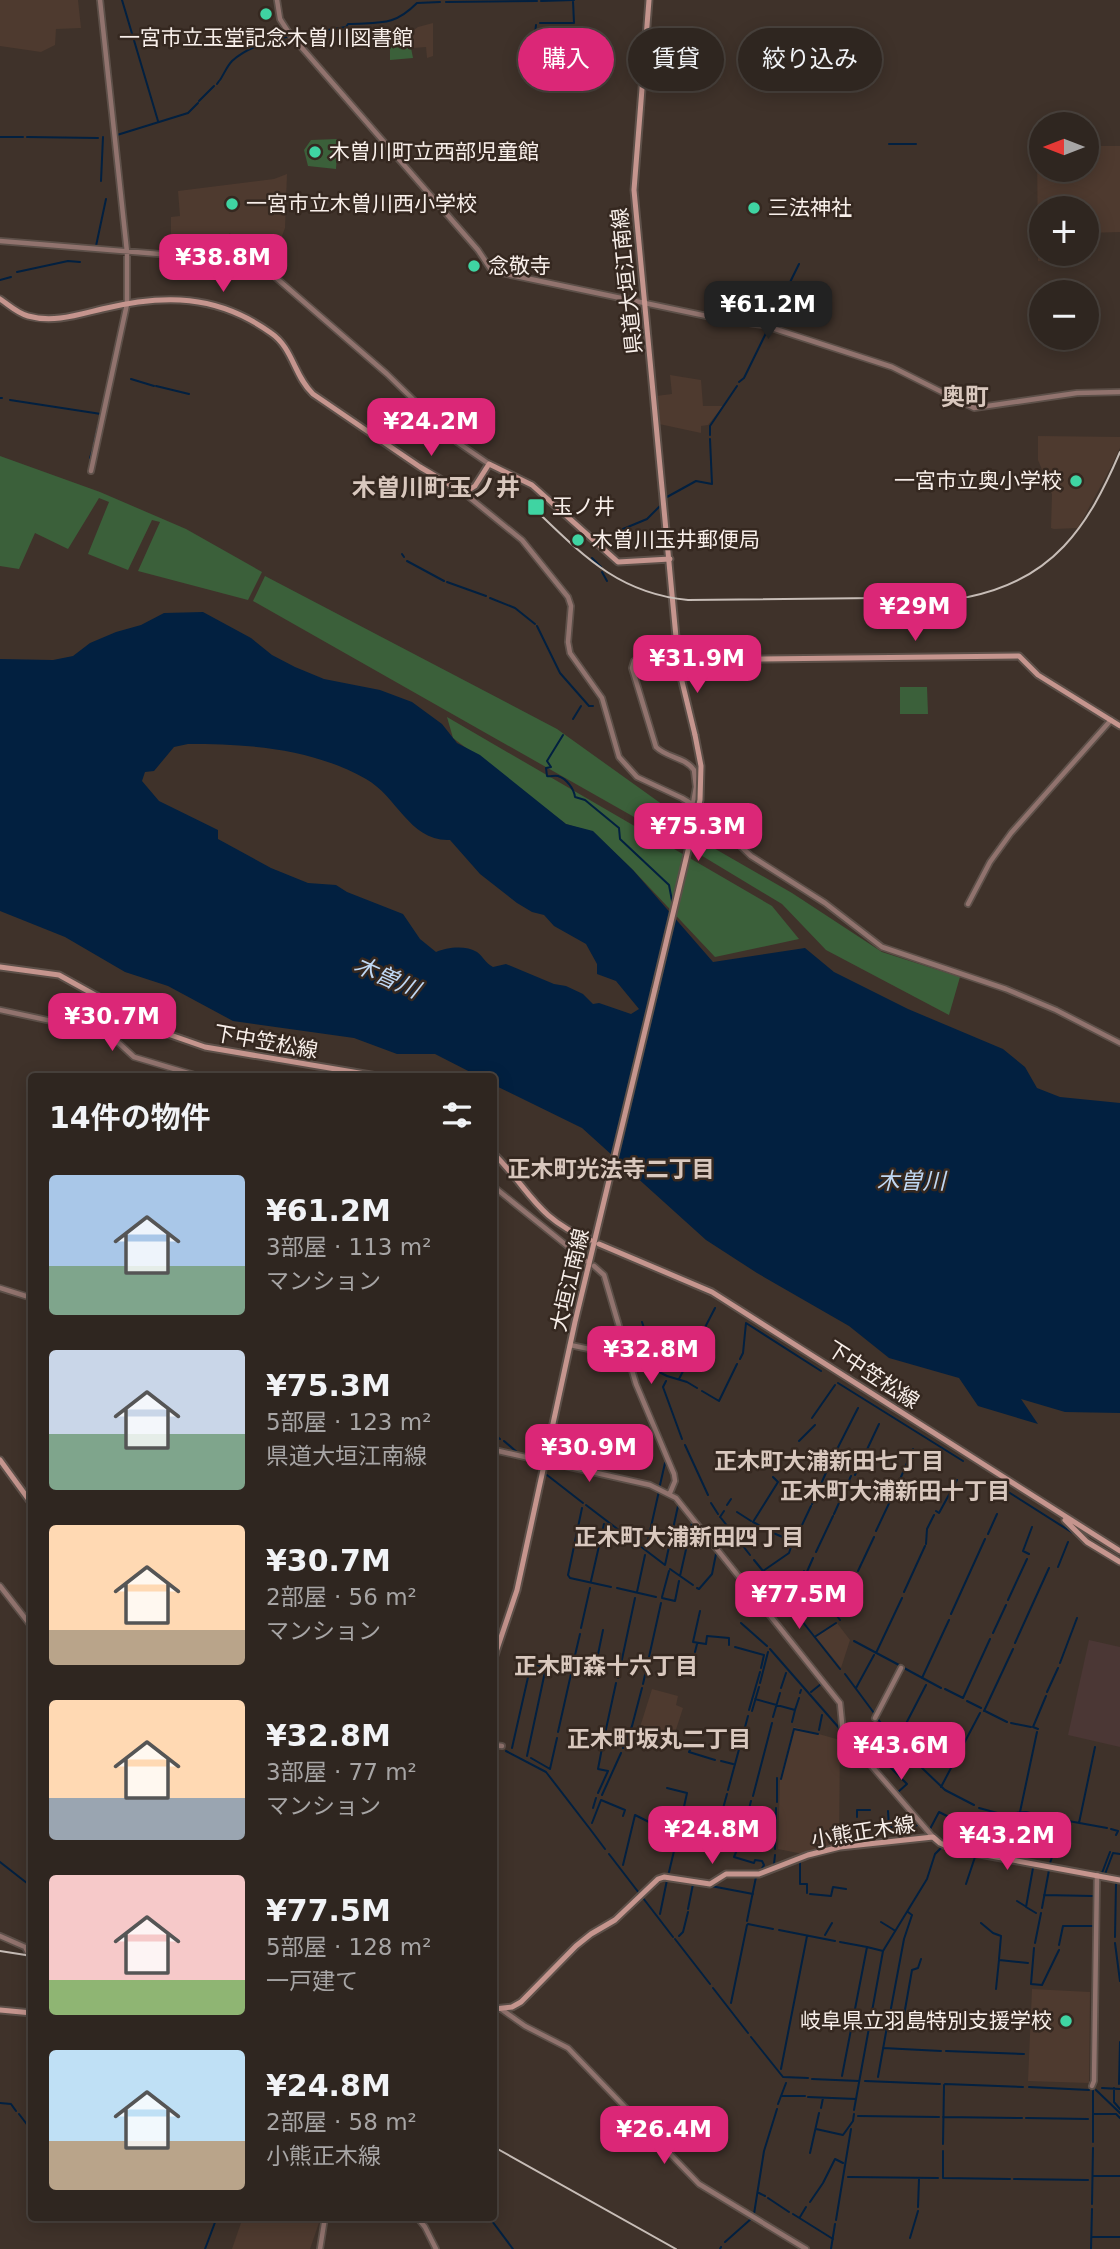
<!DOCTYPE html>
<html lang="ja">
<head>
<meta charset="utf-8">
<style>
	body { margin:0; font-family:"DejaVu Sans","Noto Sans JP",sans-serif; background:#3b322d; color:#f1f3f6; height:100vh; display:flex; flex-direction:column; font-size:26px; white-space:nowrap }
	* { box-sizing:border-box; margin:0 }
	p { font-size:23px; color:#a7a5a5 }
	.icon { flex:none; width:38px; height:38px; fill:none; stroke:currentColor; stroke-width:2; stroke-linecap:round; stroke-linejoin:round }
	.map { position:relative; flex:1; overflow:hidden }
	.drawer { position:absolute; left:28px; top:1073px; width:469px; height:1148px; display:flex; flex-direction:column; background:#2f2620; border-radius:7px; box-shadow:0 4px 18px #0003,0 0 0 2px #4a433e }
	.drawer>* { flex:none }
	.banner { position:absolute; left:518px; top:28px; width:497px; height:63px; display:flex; gap:14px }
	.needle { width:46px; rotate:270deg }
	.tools { position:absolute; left:1029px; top:112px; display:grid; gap:14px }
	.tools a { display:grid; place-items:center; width:70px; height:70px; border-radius:50%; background:#2f2620; box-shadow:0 4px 18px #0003,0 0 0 2px #4a433e; font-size:35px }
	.price { position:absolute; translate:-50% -60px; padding:0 16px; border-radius:14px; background:#db2777; color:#fff; font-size:23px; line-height:46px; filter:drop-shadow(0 2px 4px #0008) }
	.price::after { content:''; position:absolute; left:50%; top:42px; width:21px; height:16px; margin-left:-10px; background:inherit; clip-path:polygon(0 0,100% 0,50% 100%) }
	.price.on { background:#222; color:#fff }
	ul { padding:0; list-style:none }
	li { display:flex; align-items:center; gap:21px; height:175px; padding:0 21px }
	li span { display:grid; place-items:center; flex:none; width:196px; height:140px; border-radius:7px; color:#555 }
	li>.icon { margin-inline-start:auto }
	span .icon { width:84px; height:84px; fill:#fffc; stroke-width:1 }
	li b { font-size:30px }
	h2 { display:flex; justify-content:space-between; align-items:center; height:84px; padding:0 21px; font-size:30px }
	.pill { padding:0 24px; border-radius:32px; background:#2f2620; box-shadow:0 4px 18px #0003,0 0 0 2px #4a433e; font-size:24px; line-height:63px }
	.pill.on { background:#db2777; color:#fff }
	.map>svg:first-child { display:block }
	.built { fill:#4e3a2f }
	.industrial { fill:#4b3735 }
	.green { fill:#3b603a }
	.water { fill:#022040; fill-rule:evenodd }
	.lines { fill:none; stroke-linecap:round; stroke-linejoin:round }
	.stream { stroke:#022040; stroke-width:2 }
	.tertiary-casing { stroke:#5d5049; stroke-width:8 }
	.secondary-casing { stroke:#5d5049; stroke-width:9 }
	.tertiary { stroke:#91736e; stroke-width:4.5 }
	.secondary { stroke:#c5958e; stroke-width:5 }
	.rail { stroke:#c7bdb7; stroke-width:2 }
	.secondary-bridge-casing { stroke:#5d5049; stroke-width:9; stroke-linecap:butt }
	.secondary-bridge { stroke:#c5958e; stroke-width:5 }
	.poi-dot { fill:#3fd4a2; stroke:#352820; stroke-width:2.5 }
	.labels { text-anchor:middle; stroke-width:5; stroke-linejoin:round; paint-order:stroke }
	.poi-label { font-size:21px; fill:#f8efea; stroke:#352820; text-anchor:start }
	.street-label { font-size:21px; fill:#f8efea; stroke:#352820 }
	.water-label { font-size:23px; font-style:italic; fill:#c0d8f4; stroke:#352820 }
	.neighbourhood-label { font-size:23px; font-weight:bold; fill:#d9c8be; stroke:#352820 }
	.quarter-label { font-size:24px; font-weight:bold; fill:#d9c8be; stroke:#352820 }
</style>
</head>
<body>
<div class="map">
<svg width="1120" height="2249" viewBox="0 0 1120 2249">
	<rect width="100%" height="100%" fill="#3f322a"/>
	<path class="built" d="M0 0H78L81 28 56 29 55 45 41 52 0 46Z
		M433 23V56L427 58 426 47 413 48 411 32 418 27Z
		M1037 146H1041V170H1087V146H1120V232L1087 233V208H1041V254H1074V261H1038Z
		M287 174 285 228 282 236 257 237 245 234V238L232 239 230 233 224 241H209V244L203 245 171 235V217L180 216 178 191 274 179Z
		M670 375 701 380 703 406H723L708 425 701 426V433L659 424 656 396 672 394Z
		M1038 436 1120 437V448L1111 467 1078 528 1054 529 1051 528 1052 494 1038 460Z
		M837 1623 850 1640 841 1668 816 1637Z
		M652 1689 678 1696 676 1705 683 1708 672 1742 640 1727Z
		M794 1727 840 1740 839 1845 803 1854 778 1849 780 1778Z
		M1032 1989 1090 1992 1089 2083 1028 2081Z
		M243 2217H321L310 2249H232Z"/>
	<path class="industrial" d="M1089 1640 1120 1647V1747L1068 1735Z"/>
	<path class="green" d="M410 43 413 58 390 60V46Z
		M338 139 336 169 308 166 304 150 311 140Z
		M0 456 100 492 186 529 262 572 248 600 138 571 160 522 152 520 128 570 88 554 109 502 99 498 68 549 35 533 19 569 0 566Z
		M265 576 557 729 691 825 680 843 253 601Z
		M900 687H927L928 714H900Z
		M447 717 772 906 799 939 715 957 633 870 593 832 566 824 453 738Z
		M698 839 792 893 882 952 960 977 949 1015 826 950 782 904 694 851Z"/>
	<path class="water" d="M203 612 251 638 272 655 295 667 324 679 380 690 412 702 442 724 457 743 480 755 566 824 593 831 633 870 713 962 805 948 834 972 908 1009 1003 1049 1025 1067 1037 1088 1060 1097 1120 1103V1413L1065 1412 1021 1399 1038 1424 978 1406 959 1378 889 1358 849 1326 757 1273 706 1240 582 1128 494 1085V1076H478L435 1054H397L354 1038 233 1021 168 986 125 972 65 937 0 911V659L53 660 73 656 90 643 116 632 141 625 164 613ZM188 744C249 744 311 748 366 779 397 796 410 842 450 840L480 874 517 903 532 912 544 915 554 926 586 944 597 964V974L616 981 639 1009 631 1014 599 1003 593 1004 583 994 566 986 554 984 506 964 493 967C485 963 483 956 477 952 466 945 447 947 436 952L420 939 403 914 347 892 336 885 308 883 271 868 218 839V830L159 801 142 781 145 772 154 771 174 747Z"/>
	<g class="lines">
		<path class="stream" d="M122 0 158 121
			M541 1 574 0
			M446 2 537 1
			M540 23H574L573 1
			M536 25 532 60 537 87
			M220 80C224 74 227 66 232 61 258 37 311 33 346 27L348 24C380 22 393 27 417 3L440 2
			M217 84 219 81
			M199 101 214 86
			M117 135 188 113 198 103
			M0 137H23
			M27 137 98 138
			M889 144H916
			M101 181 103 137
			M96 246 106 199
			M17 272 68 261 80 262
			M0 280 11 277
			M769 325 799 264
			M131 379 154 386
			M739 382 744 378 767 331
			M156 386 189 394
			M0 398H2
			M10 400 101 414
			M710 435V426L737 386
			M94 443 98 426
			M90 458 94 445
			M667 497 696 481 712 484 710 439
			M623 529 647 519 661 505
			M602 543 614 533
			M402 554 404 557
			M592 558 601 567
			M407 561 444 581
			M602 572 607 581
			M447 582 486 596
			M490 598 515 608 535 624
			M537 626 560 673 589 706H593
			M573 719 581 706
			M563 735 547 761 551 767 546 768 547 776C550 777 554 775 558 776 567 779 574 789 575 797L585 800 619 828 620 839 669 885 673 906
			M642 1322 657 1367
			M699 1339 715 1308
			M740 1359 743 1353 746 1323 821 1371
			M659 1372 667 1376
			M667 1376 687 1382 697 1388
			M679 1379 697 1344
			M666 1381 663 1387 682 1439
			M838 1383 963 1461
			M702 1391 719 1401 737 1364
			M812 1418 835 1385
			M494 1434 500 1439
			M504 1441 518 1453
			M799 1441 815 1425
			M685 1445 708 1495
			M830 1463 858 1408
			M533 1464 538 1468
			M547 1475 583 1503
			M855 1475 879 1424
			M991 1481 1076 1535
			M660 1485 665 1463
			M895 1491 913 1449
			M711 1503 718 1514
			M812 1504 829 1466
			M586 1505 624 1534
			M727 1505 731 1499
			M582 1508 568 1575 570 1578 611 1587
			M936 1511 939 1513 957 1480
			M737 1512 751 1521
			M834 1514 851 1476
			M720 1517 724 1511
			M721 1518 750 1555
			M766 1529 753 1522 778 1482 773 1477
			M876 1531 892 1497
			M771 1532 794 1542 811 1506
			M988 1534 997 1514
			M627 1536 665 1565 678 1506
			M926 1544 927 1529 934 1515
			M646 1549 659 1491
			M816 1552 833 1516
			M1029 1554 1023 1551 1032 1527
			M754 1560 763 1571 789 1553 791 1547
			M1058 1567 1068 1542
			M670 1569 693 1585
			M804 1571 806 1574 813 1558
			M858 1571 874 1537
			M766 1574 794 1611
			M680 1576 692 1523
			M591 1581 604 1524
			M617 1588 656 1597
			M697 1588 699 1589 712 1574 716 1554
			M779 1589 801 1573
			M637 1592 645 1555
			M904 1592 925 1546
			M662 1597 669 1571
			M662 1598 675 1601 679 1581
			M1008 1600 1027 1559
			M700 1611 693 1642 706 1644 707 1636 729 1638V1645
			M951 1614 985 1539
			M798 1616 840 1669
			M840 1620 837 1616 855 1577
			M741 1623 767 1646
			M581 1628 590 1588
			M993 1633 1006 1605
			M816 1636 836 1623
			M854 1641 899 1665
			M1015 1643 1049 1568
			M735 1647 764 1655 761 1668
			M770 1649 840 1729
			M695 1652 697 1644
			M876 1653 902 1598
			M1060 1663 1077 1618
			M596 1664 603 1630
			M572 1668 580 1634
			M904 1668 941 1688
			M845 1674 874 1713
			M618 1678 635 1598
			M922 1678 949 1620
			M760 1683 768 1652
			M643 1684 661 1603
			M781 1688 786 1673
			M856 1688 874 1655
			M945 1689 963 1698 990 1639
			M811 1692 821 1684
			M1047 1692 1058 1668
			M800 1693 801 1690
			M755 1699 795 1710 792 1722
			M967 1701 981 1708
			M749 1710 760 1672
			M795 1710 799 1698
			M752 1711 759 1687
			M984 1711 1013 1649
			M985 1711 1007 1722
			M773 1717 780 1693
			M878 1719 894 1742 917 1764
			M1011 1723 1031 1727
			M1038 1729 1033 1727 1046 1696
			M819 1730 822 1715
			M558 1732 571 1674
			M863 1735 879 1756 907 1784 898 1792
			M894 1742 897 1741 926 1685
			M603 1743 616 1683
			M676 1744 691 1748 689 1752 715 1760
			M512 1748 531 1664 546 1667 527 1756
			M623 1748 632 1726 642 1688
			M506 1751 546 1772 590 1829
			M531 1758 550 1769 557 1738
			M721 1761 733 1764
			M922 1768 945 1790 974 1805
			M781 1779 794 1729 818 1734
			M941 1787 980 1713
			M667 1788 687 1793 680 1825
			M728 1790 748 1716
			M598 1793 608 1771 598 1769 602 1748
			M602 1795 621 1753
			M753 1796 772 1723
			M777 1802V1778
			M593 1808 596 1798
			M979 1808 1001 1814 1026 1812 1048 1817
			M888 1811 889 1827H896L904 1833 919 1824
			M1020 1812 1037 1732
			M857 1817V1810H870
			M1052 1818 1107 1828
			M592 1823 601 1800 625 1810 623 1816
			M1079 1823 1095 1747
			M590 1829 605 1849
			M930 1829 939 1812 953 1819
			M1111 1829 1118 1831 1116 1835
			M716 1834 727 1794
			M715 1839 735 1844
			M741 1840 751 1801
			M976 1841 989 1843 990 1841 1006 1844 1005 1849 1018 1851
			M739 1845 734 1857 754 1863 755 1860 762 1861 764 1865 761 1870
			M775 1849 776 1808
			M1024 1852 1048 1856
			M609 1854 639 1893
			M800 1861V1884H807V1893
			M0 1862 32 1887
			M1050 1863 1052 1857
			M774 1864 775 1855
			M623 1865 635 1815 655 1825
			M1033 1868 1026 1907 1036 1913
			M669 1872 679 1830
			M1102 1873 1110 1852
			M1105 1874 1113 1853 1120 1854
			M966 1884 975 1857
			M711 1886 753 1894
			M810 1894 831 1896 833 1887 846 1889
			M1044 1895 1092 1896
			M643 1898 673 1937
			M1017 1901 1025 1906
			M1042 1908 1049 1870
			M688 1909 693 1884
			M660 1914 667 1880
			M747 1921 756 1877
			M881 1922 894 1930
			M981 1923 993 1933 1001 1936 999 1959
			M748 1924 773 1929
			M779 1930 835 1941
			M825 1935 832 1923
			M679 1936 683 1932 688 1912
			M1115 1937 1116 1883
			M675 1939 710 1984
			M840 1942 867 1947 855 2009
			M1035 1943 1041 1913
			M1115 1943 1120 1981
			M1059 1945 1063 1926H1092
			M867 1947 883 1951 927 1879 935 1854 941 1848
			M1034 1948 1031 1984 1042 1985 1059 1950
			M713 1988 748 2033
			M996 1989 999 1960 1028 1963
			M731 2003 747 1925
			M889 2019 904 1939 912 1915 908 1912
			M890 2019 903 2021 912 1970 918 1968 921 1959
			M751 2037 783 2077 808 2078
			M883 2048 941 2051
			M946 2051 1024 2054
			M781 2069 807 1936
			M842 2076 854 2014
			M878 2077 888 2021
			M812 2079 859 2081
			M865 2081 940 2084
			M945 2084 1023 2087
			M1119 2084 1120 2042
			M1029 2087 1089 2090
			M1102 2088 1120 2089
			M1114 2088V2102L1120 2109
			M1096 2090 1120 2113
			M781 2096H805
			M808 2097 856 2099
			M0 2103 11 2104 16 2111
			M778 2104 786 2083
			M821 2108 823 2098
			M854 2110 883 1951
			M19 2114 32 2131
			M1094 2114H1116L1120 2118
			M858 2116 939 2117
			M943 2117 1022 2118
			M1026 2118 1088 2119
			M816 2129 843 2135 853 2121 854 2114
			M1093 2142V2090
			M943 2144 944 2085
			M943 2151V2178L1010 2179
			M810 2153 819 2113
			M1093 2176H1120
			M848 2177 938 2178
			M1014 2179 1088 2180
			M759 2193 765 2196
			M768 2198 789 2212
			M810 2202 823 2183 835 2159 843 2163
			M1092 2204 1093 2148
			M918 2207 919 2179
			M754 2214 764 2151 777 2109
			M793 2214 833 2239
			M489 2217 513 2249
			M800 2217 806 2207
			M836 2220 851 2129
			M1093 2237H1120
			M910 2238 918 2211
			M725 2242 752 2218
			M205 2249 217 2217
			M720 2249 721 2247
			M831 2249 835 2224
			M1091 2249 1092 2209"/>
		<defs>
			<path id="tertiary" d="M277 0 280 19 289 33 478 250 492 271 721 319 763 325 892 367 974 408 1077 393 1120 392
				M0 241 233 260 246 262 274 276 387 374 457 442 489 464
				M91 471 127 304V252L100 0
				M464 493 522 540 568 597 571 606 568 642 570 653 602 698 619 757 637 777 682 798 705 812 751 856 825 903 882 947 1006 989 1056 1010 1120 1043
				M678 660 640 659 634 661 632 668 656 747C667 758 685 757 694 770L696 787 693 804
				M968 904 990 862 1011 833 1111 720
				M0 1010 108 1033 134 1057 198 1076
				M494 1187 586 1261
				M594 1266 604 1275 636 1384 674 1474 675 1481 670 1493
				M0 1288 32 1298
				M570 1345 628 1357
				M494 1450 650 1485 676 1498 840 1703 843 1733 933 1837
				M0 1586 32 1627
				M875 1718 901 1668
				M494 1745 502 1746
				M0 1936 25 1947 32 1960
				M501 2009 525 2026 568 2048 699 2184 806 2249
				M1092 2086 1094 2081 1097 1875
				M417 2217 425 2227 436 2249
				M320 2249 325 2217"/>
			<path id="secondary" d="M649 0 634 190 679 669 695 735
				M0 299C9 305 17 313 28 316 53 323 77 315 102 309 164 294 217 294 271 333 293 348 294 376 313 394L420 467 464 493 475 486 489 464 532 485 618 562 670 559
				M678 660 1019 656 1038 675 1120 726
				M0 967 59 975 162 1032 205 1047 377 1076
				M494 1154C531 1191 536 1218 590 1240
				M599 1244 712 1292 1120 1551
				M0 1460 32 1504
				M1065 1520 1087 1542 1120 1562
				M494 1658 517 1590 575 1322 655 989
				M494 2009 512 2007 521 2002 576 1946 591 1934 615 1920 658 1879 664 1877 710 1884 726 1874H759L808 1855 840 1847 933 1837 940 1843 953 1849 1120 1880
				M0 2010 32 2013"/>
		</defs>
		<use href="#tertiary" class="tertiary-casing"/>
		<use href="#secondary" class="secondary-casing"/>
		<use href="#tertiary" class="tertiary"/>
		<use href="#secondary" class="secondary"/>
		<path class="rail" d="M527 502C578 550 614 593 688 600L968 597C1053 580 1088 527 1120 452
			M0 1951 32 1956
			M494 2147 676 2249"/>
		<defs>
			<path id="secondary-bridge" d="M655 989 700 800 701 766 695 735"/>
		</defs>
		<use href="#secondary-bridge" class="secondary-bridge-casing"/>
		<use href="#secondary-bridge" class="secondary-bridge"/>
	</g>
	<g class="poi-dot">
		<circle cx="266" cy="14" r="7"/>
		<circle cx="315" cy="152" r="7"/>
		<circle cx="232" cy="204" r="7"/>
		<circle cx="754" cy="208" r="7"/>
		<circle cx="474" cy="266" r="7"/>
		<circle cx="1076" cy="481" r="7"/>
		<rect x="527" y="498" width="18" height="18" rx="3.5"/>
		<circle cx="578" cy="540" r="7"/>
		<circle cx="1066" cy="2021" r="7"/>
	</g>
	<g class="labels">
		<g class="poi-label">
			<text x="266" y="45" text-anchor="middle">一宮市立玉堂記念木曽川図書館</text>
			<text x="329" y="159">木曽川町立西部児童館</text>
			<text x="246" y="211">一宮市立木曽川西小学校</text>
			<text x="768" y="215">三法神社</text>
			<text x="488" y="273">念敬寺</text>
			<text x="1062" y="488" text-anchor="end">一宮市立奥小学校</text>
			<text x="552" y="514">玉ノ井</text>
			<text x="592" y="547">木曽川玉井郵便局</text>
			<text x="1052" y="2028" text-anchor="end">岐阜県立羽島特別支援学校</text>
		</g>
		<g class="street-label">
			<text transform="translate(627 281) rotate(-96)" y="7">県道大垣江南線</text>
			<text transform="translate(266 1042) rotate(10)" y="7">下中笠松線</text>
			<text transform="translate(570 1280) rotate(-77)" y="7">大垣江南線</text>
			<text transform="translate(873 1375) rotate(33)" y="7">下中笠松線</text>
			<text transform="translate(863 1832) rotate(-9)" y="7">小熊正木線</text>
		</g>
		<g class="water-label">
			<text transform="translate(387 977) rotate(24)" y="8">木曽川</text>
			<text x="911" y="1189">木曽川</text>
		</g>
		<g class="neighbourhood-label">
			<text x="611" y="1177">正木町光法寺二丁目</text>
			<text x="829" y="1469">正木町大浦新田七丁目</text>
			<text x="895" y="1499">正木町大浦新田十丁目</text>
			<text x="689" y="1545">正木町大浦新田四丁目</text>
			<text x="606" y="1674">正木町森十六丁目</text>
			<text x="659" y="1747">正木町坂丸二丁目</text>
		</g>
		<g class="quarter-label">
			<text x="965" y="405">奥町</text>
			<text x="436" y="496">木曽川町玉ノ井</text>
		</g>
	</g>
</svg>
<div class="tools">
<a><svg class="needle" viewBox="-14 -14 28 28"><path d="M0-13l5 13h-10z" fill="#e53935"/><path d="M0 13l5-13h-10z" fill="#a7a5a5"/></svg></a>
<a>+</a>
<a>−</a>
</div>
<b class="price" style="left:223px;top:294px">¥38.8M</b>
<b class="price on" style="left:768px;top:341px">¥61.2M</b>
<b class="price" style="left:431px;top:458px">¥24.2M</b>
<b class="price" style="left:915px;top:643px">¥29M</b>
<b class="price" style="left:697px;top:695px">¥31.9M</b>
<b class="price" style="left:698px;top:863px">¥75.3M</b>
<b class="price" style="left:112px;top:1053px">¥30.7M</b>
<b class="price" style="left:651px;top:1386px">¥32.8M</b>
<b class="price" style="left:589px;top:1484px">¥30.9M</b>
<b class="price" style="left:799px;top:1631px">¥77.5M</b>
<b class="price" style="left:901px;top:1782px">¥43.6M</b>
<b class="price" style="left:712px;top:1866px">¥24.8M</b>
<b class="price" style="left:1007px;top:1872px">¥43.2M</b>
<b class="price" style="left:664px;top:2166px">¥26.4M</b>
<div class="banner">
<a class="pill on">購入</a>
<a class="pill">賃貸</a>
<a class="pill">絞り込み</a>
</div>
<section class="drawer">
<h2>14件の物件<svg class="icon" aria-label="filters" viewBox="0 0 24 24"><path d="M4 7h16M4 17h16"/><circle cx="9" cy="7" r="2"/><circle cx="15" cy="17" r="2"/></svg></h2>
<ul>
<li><span style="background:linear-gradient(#a9c7e8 65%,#7fa58c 0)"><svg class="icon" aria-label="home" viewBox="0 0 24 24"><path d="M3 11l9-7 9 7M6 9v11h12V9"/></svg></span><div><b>¥61.2M</b><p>3部屋 · 113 m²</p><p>マンション</p></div></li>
<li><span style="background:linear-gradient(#c9d6e8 60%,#7fa58c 0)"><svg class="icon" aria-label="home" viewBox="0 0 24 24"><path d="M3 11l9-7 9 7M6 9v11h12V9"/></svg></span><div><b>¥75.3M</b><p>5部屋 · 123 m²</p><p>県道大垣江南線</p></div></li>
<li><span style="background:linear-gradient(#ffd9b3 75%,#b9a48a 0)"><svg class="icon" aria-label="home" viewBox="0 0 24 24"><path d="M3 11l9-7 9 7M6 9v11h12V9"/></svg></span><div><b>¥30.7M</b><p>2部屋 · 56 m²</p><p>マンション</p></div></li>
<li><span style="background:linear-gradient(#ffd9b3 70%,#9aa5b1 0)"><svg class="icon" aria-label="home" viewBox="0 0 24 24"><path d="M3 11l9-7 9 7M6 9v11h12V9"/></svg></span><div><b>¥32.8M</b><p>3部屋 · 77 m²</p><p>マンション</p></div></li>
<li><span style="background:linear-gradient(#f6c9c9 75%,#8fb573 0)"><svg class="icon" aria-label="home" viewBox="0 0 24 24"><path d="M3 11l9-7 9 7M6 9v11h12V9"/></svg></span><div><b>¥77.5M</b><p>5部屋 · 128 m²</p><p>一戸建て</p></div></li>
<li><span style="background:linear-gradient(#bfe0f5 65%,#b9a48a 0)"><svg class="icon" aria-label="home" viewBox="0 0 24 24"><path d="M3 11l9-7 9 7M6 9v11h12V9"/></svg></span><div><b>¥24.8M</b><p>2部屋 · 58 m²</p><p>小熊正木線</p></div></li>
</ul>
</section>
</div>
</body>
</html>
